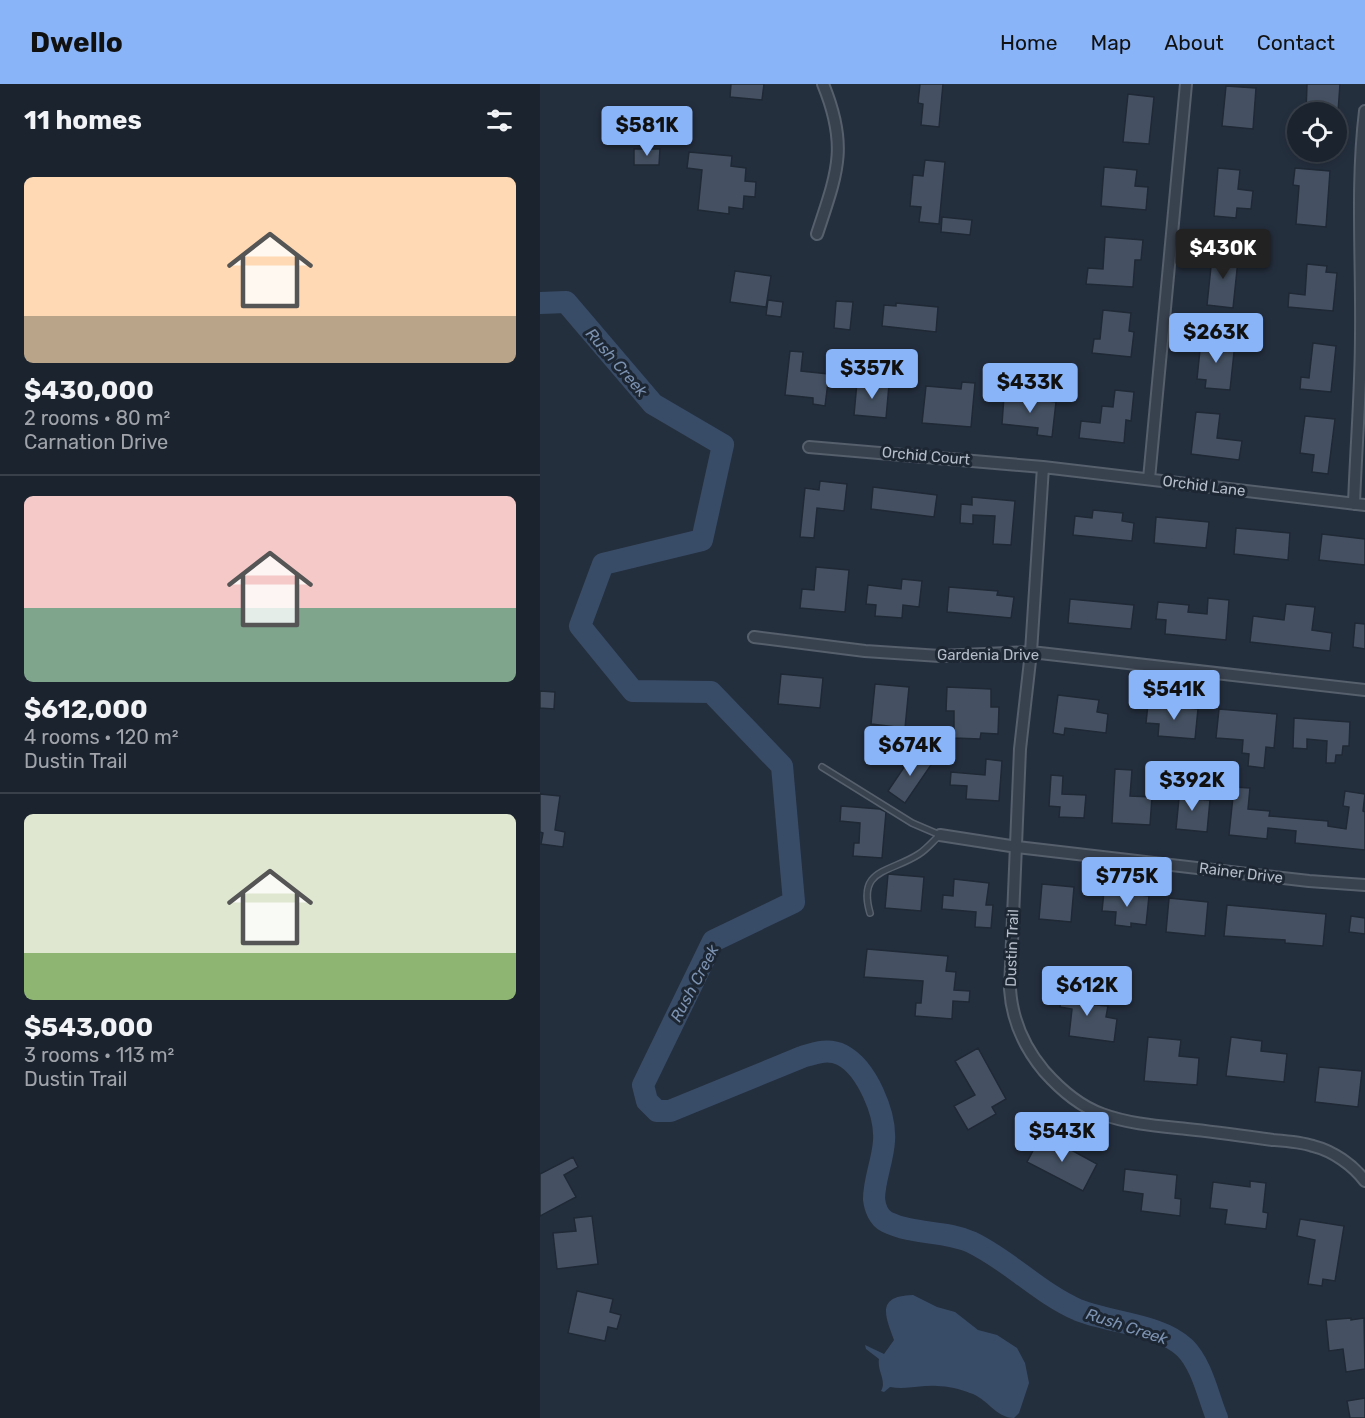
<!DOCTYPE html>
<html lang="en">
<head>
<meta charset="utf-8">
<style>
	body { margin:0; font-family:Rubik,sans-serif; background:#242b36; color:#f1f3f6; height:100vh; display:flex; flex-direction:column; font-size:22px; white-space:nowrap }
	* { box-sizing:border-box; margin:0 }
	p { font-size:20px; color:#a0a4aa }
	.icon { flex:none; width:33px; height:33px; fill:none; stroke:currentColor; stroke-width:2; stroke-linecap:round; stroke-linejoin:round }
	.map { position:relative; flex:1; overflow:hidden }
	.details { display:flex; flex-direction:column; background:#1b232e; width:540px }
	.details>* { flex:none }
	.buttons { position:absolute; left:747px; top:18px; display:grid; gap:12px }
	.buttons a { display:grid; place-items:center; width:60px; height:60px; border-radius:50%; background:#1b232e; box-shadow:0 3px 9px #0003,0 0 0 2px #39404a; font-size:30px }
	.price { position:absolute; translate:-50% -51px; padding:0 14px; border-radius:6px; background:#8ab4f8; color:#111; font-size:20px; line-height:39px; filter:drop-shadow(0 2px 3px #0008) }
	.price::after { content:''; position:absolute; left:50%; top:36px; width:18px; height:14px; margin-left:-9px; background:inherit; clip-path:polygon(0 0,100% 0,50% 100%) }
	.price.selected { background:#222; color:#fff }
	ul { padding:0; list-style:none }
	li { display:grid; align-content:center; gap:12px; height:318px; padding:0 24px }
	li+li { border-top:2px solid #39404a }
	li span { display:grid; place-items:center; height:186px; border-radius:9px; color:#555 }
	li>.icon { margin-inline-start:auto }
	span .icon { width:108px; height:108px; fill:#fffc; stroke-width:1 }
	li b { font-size:26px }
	h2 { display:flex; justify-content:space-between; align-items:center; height:72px; padding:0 24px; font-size:26px }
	header { display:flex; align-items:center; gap:36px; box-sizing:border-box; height:84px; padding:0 30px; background:#8ab4f8; color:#111 }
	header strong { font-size:28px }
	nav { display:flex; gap:33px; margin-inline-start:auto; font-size:21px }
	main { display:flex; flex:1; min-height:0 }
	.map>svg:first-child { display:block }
	.water { fill:#394c67 }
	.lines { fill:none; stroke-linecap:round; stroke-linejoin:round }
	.river { stroke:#394c67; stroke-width:22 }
	.building { fill:#455162; stroke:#1f2835; stroke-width:1.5 }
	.service-casing { stroke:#565f6c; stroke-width:8 }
	.minor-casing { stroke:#565f6c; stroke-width:14 }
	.service { stroke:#38414e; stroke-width:5 }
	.minor { stroke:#38414e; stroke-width:10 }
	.labels { text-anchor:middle; stroke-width:6; stroke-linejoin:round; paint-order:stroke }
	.street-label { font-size:15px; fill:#b4bcc9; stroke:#1d2633 }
	.water-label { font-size:16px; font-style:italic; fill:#7c92b1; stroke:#1d2633 }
</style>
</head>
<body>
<header>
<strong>Dwello</strong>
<nav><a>Home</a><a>Map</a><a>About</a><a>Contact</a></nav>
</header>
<main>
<section class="details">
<h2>11 homes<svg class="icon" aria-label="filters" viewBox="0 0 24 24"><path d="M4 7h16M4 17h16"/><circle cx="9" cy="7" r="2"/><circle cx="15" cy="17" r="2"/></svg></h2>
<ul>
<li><span style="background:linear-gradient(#ffd9b3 75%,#b9a48a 0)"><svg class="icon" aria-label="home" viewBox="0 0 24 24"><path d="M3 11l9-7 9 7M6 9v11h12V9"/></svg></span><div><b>$430,000</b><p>2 rooms · 80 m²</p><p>Carnation Drive</p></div></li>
<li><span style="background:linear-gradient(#f6c9c9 60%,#7fa58c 0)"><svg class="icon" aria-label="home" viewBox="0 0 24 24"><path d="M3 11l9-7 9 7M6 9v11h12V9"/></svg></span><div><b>$612,000</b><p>4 rooms · 120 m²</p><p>Dustin Trail</p></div></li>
<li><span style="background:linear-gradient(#dfe7d0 75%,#8fb573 0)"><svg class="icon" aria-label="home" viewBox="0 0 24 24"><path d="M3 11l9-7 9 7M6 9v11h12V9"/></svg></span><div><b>$543,000</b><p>3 rooms · 113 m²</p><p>Dustin Trail</p></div></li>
</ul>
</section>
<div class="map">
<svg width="825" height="1334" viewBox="0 0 825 1334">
	<rect width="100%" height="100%" fill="#242f3e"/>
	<path class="water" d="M373 1211 397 1223 415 1228 438 1246 457 1251 477 1264 485 1279 489 1299 479 1329 474 1334C456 1334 447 1314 430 1309 420 1305 408 1302 397 1302 381 1301 366 1306 350 1303L344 1308 341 1307C347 1297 337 1287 339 1275L326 1265 325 1261 344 1270 354 1256C345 1231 336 1212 373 1211Z"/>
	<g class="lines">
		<path class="river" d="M0 219 26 218 113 320 183 361 162 456 63 480 40 542 93 607 171 608 242 682 254 818 173 857 103 1001 107 1017 117 1027H130L262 973C275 969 288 964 302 971 327 984 346 1030 344 1057 343 1076 334 1096 334 1115 335 1124 339 1134 347 1138 374 1151 404 1146 431 1158 469 1176 499 1209 538 1226 570 1239 620 1240 645 1264 662 1281 668 1312 677 1334"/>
	</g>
	<path class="building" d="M191 0H224L222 16 190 13Z
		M380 0H403L399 43 381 41 383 20 378 19Z
		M767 0H800L798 28H766Z
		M686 2 716 4 713 45 682 42Z
		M588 10 614 13 609 60 583 58Z
		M94 65H120L119 81H94Z
		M149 68 192 72 191 82 206 84 205 97 216 98 215 113 204 112 203 125 189 123V130L158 126 162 86 147 84Z
		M385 76 405 78 399 140 379 138 381 123 370 122 373 91 383 92Z
		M564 83 597 86 595 102 608 103 606 126 561 122Z
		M678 84 700 86 698 105 713 107 711 125 697 124 696 134 674 132Z
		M755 84 790 87 786 143 756 140 759 102 753 101Z
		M402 133 432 136 430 151 401 148Z
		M565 153 603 156 601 176H595L593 203 546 200 548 184 563 185Z
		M684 166 699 167 693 224 667 221 672 173 682 174Z
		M767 180 787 182 786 188 797 189 793 227 748 223 749 209 765 211Z
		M195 187 231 192 226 223 190 218Z
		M228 216 243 218 241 233 226 231Z
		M296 217 313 218 310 246 294 244Z
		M356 219 398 223 396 248 342 242 344 221 356 222Z
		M563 226 591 229 589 247 594 248 591 273 552 269 554 255H560Z
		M661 256 695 259 690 306 665 304 666 296 657 295Z
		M773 259 796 262 791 308 760 305 761 293 769 294Z
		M250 267 263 268 261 287 289 290 285 322 273 320V314L245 311Z
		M317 298 349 301 346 334 314 331Z
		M422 298 435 299 431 343 382 339 386 302 421 305Z
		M575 306 594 308 591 337 586 336 584 359 539 354 541 337 560 339 562 322 573 323Z
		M464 312 516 318 512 353 497 351 498 344 462 340Z
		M656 328 680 330 677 354 702 357 699 376 651 370Z
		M765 332 795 335 788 390 772 388 774 371 760 369Z
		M280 397 307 400 304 427 277 424 274 454 260 453 265 404 279 406Z
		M333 403 397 411 394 433 331 425Z
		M432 413 475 417 471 461 453 460 455 432 433 431V440L420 439 421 420 432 421Z
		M553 426 583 429 582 437 594 439 592 457 533 451 535 432 552 434Z
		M616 433 669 438 666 464 614 459Z
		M696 444 750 449 748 476 694 470Z
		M782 450 825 455V481L779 476Z
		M276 483 309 486 305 528 260 524 262 505 274 506Z
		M362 495 382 497 379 523 363 521 362 534 335 532 336 521 326 520 328 501 361 505Z
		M409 503 458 507 457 511 474 513 471 534 407 528Z
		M668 514 689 516 686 556 625 550 626 536 616 535 618 518 649 521 648 528 667 530Z
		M530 515 594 521 591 545 528 539Z
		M746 520 775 523 772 546 792 549 790 567 710 558 713 532 744 536Z
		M815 539 825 540V565L813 563Z
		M241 590 283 594 280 624 238 620Z
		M335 600 369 603 365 644 331 640Z
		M407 603 451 605V623H459L458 650 441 649 440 655 414 654V627H406Z
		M0 607 15 608 14 625 0 624Z
		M518 611 559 616 557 628 568 630 566 649 525 644 524 651 513 649Z
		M608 620 658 625 655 655 618 652 619 640 606 639Z
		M679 625 737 630 734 664 726 663 724 684 708 682 709 670 702 669 703 656 676 654Z
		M754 634 810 638 809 662H803L802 671H796L795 679H786L787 657 767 655V665L753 664Z
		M375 667 393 678 365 719 348 707Z
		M446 675 462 677 459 717 426 715 427 702 410 701 411 688 445 691Z
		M575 685 592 686 590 712 612 713 610 741 572 739Z
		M511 691 523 692 522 710 546 711 544 734 519 733 520 723 509 722Z
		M694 703 710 704 708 725 730 727 729 732 788 737V742L806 745 809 723 803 722 805 707 825 710 823 727 825 728V766L755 759 756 747 728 744 727 755 689 751Z
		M640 704 654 705 653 715 670 716 667 748 636 745Z
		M0 710 20 712 15 746 25 748 23 763 1 760 3 749 0 748Z
		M301 722 340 725 346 728 342 774 313 772 314 759H319L320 739 300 737Z
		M348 790 384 793 381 827 345 824Z
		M414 795 449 799 446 821H453L451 844 435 843 436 828 402 825 403 811 413 812Z
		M502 800 534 803 531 838 499 835Z
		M564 807 609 812 606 841 591 839V843L575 841 576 828 562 827Z
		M629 814 668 818 665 852 626 848Z
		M687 821 786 830 783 862 745 859V856L684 852Z
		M811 832 825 834V850L809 848Z
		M327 865 408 872 406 887 416 888 414 906 430 907 429 918 413 917 412 935 375 932 376 919H381L383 897 324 893Z
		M523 900 538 902 537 911 546 912 545 920 568 922 566 933 577 935 574 958 529 952 532 925 520 923Z
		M608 953 641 956 639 972 659 974 657 1001 604 997Z
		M691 953 722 957 721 967 747 970 744 998 686 992Z
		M438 964 466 1015 452 1023 456 1030 428 1046 414 1022 435 1011 415 977Z
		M779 983 822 987 818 1023 775 1018Z
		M502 1050 557 1080 543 1107 487 1078Z
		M33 1073 38 1083 24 1091 36 1113 0 1132V1090Z
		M585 1085 637 1091 635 1114 641 1115 640 1132 601 1127 603 1110 583 1107Z
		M710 1097 726 1099 723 1128 728 1129 726 1145 685 1140 687 1126 670 1124 673 1098 710 1103Z
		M52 1132 58 1180 17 1185 13 1149 36 1147 34 1134Z
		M760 1135 804 1142 795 1197 783 1195 782 1202 768 1200 775 1156 757 1152Z
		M37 1207 73 1215 70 1228 81 1231 77 1245 68 1243 65 1257 28 1249Z
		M811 1234V1236L824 1234 825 1285 806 1288 803 1265 789 1267 786 1236Z
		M825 1314V1334H810L807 1317Z"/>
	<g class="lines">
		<defs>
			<path id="service" d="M282 683 372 739 400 751C393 757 387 765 379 770 350 789 317 784 330 829"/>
			<path id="minor" d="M277 150C297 89 309 63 283 0
				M269 363 503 383 825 421
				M503 383 491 568 480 665 470 905C472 936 484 963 504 987 520 1005 539 1022 562 1030 589 1040 618 1042 647 1045 676 1048 704 1052 733 1056 746 1057 761 1058 773 1062 793 1067 813 1081 825 1097
				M609 395 646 0
				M814 420C816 363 821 307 821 250 822 175 816 101 825 27
				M214 553 325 567 400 572 491 568 825 606
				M400 751 477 763 769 797 825 801"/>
		</defs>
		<use href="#service" class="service-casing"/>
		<use href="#minor" class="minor-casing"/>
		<use href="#service" class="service"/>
		<use href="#minor" class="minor"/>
	</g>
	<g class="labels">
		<g class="street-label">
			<text transform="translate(386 372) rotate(5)" y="5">Orchid Court</text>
			<text transform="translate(664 402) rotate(7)" y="5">Orchid Lane</text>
			<text x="448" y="576">Gardenia Drive</text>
			<text transform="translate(701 789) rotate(7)" y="5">Rainer Drive</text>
			<text transform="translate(472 864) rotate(-88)" y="5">Dustin Trail</text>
		</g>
		<g class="water-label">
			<text transform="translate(77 278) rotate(49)" y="6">Rush Creek</text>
			<text transform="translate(154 899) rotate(-62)" y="6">Rush Creek</text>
			<text transform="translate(587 1242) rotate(18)" y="6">Rush Creek</text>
		</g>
	</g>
</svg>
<div class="buttons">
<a><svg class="icon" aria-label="locate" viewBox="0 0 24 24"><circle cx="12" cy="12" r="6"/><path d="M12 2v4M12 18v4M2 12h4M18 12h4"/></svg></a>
</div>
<b class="price" style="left:107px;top:73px">$581K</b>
<b class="price selected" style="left:683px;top:196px">$430K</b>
<b class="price" style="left:676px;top:280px">$263K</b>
<b class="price" style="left:332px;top:316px">$357K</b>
<b class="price" style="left:490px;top:330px">$433K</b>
<b class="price" style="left:634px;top:637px">$541K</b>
<b class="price" style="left:370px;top:693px">$674K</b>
<b class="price" style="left:652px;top:728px">$392K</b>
<b class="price" style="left:587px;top:824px">$775K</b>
<b class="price" style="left:547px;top:933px">$612K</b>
<b class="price" style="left:522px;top:1079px">$543K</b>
</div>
</main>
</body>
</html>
